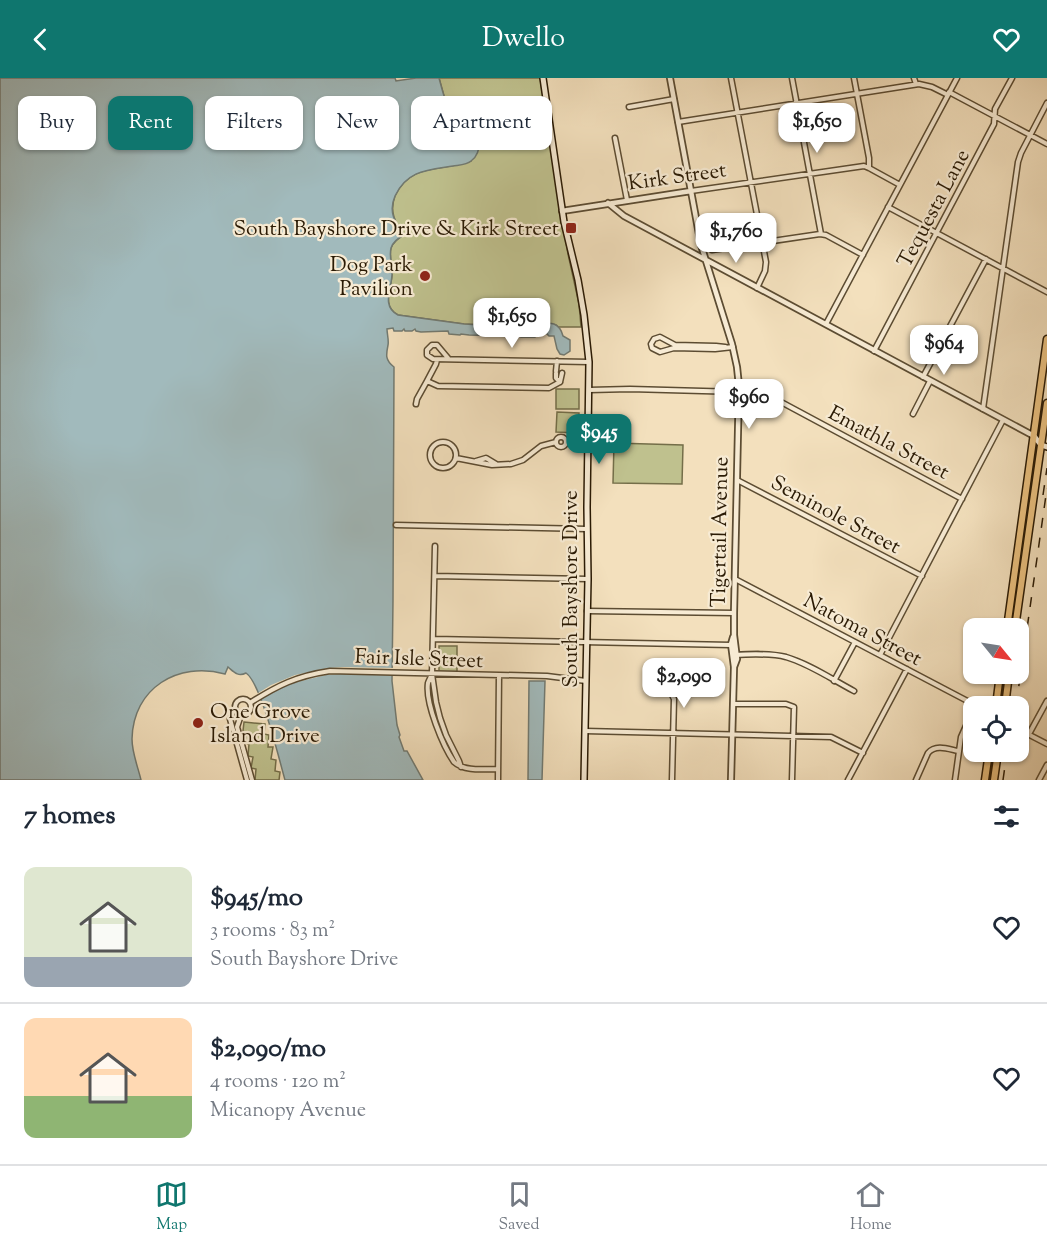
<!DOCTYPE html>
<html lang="en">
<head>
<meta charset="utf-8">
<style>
	body { margin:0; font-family:"Sorts Mill Goudy",serif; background:#f2f2f3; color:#1f2937; height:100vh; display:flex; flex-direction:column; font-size:22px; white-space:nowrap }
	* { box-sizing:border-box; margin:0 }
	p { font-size:20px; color:#747a83 }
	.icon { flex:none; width:33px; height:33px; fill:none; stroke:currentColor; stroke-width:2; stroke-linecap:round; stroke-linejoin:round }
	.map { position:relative; height:702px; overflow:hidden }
	.drawer { display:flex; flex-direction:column; background:#fff; flex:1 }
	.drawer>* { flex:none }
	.banner { position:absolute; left:18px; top:18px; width:600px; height:54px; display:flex; gap:12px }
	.needle { width:39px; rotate:120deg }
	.buttons { position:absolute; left:963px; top:540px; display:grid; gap:12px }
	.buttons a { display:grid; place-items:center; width:66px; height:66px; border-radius:12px; background:#fff; box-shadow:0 2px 4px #0004; font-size:30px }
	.price { position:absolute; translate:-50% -51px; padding:0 14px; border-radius:12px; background:#fff; color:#222; font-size:20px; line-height:39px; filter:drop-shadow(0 2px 3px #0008) }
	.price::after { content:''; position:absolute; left:50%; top:36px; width:18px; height:14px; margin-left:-9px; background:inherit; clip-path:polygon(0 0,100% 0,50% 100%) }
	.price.current { background:#0f766e; color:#fff }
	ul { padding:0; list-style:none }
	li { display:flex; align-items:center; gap:18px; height:150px; padding:0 24px }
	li+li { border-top:2px solid #e0e1e3 }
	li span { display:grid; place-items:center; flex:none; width:168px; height:120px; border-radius:12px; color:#555 }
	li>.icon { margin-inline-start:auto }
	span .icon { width:72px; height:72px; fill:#fffc; stroke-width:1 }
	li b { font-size:26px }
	h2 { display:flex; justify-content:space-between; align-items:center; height:72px; padding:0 24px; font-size:26px }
	.pill { padding:0 21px; border-radius:12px; background:#fff; box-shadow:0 2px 4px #0004; font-size:21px; line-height:54px }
	.pill.current { background:#0f766e; color:#fff }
	header { display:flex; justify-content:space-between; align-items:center; height:78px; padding:0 24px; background:#0f766e; color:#fff; font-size:27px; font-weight:600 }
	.tab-bar { display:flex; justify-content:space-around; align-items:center; height:84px; border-top:2px solid #e0e1e3; background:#fff; font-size:16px; color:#747a83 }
	.tab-bar a { display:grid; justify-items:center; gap:3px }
	.tab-bar .current { color:#0f766e }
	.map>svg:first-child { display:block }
	.green { fill:#bfc18e; stroke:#746e49; stroke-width:1.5 }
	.water { fill:#a1babc; stroke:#717a72; stroke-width:1.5 }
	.pier { fill:#f3e0bd }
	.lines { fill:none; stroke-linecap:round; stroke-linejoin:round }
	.minor-casing { stroke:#5c4c32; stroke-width:7 }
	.tertiary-casing { stroke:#5c4c32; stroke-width:8 }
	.secondary-casing { stroke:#2a1a04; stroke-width:8 }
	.trunk-casing { stroke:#2a1a04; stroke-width:9 }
	.minor { stroke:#f7ebd4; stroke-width:4 }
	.tertiary { stroke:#f7ebd4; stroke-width:4.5 }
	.secondary { stroke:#f7ebd4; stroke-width:5 }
	.trunk { stroke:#eac07e; stroke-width:6 }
	.rail { stroke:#2a1a04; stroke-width:1.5; stroke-dasharray:10 10; stroke-linecap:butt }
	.poi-dot { fill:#8f2418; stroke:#f7ebd4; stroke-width:2 }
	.labels { text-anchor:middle; stroke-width:4.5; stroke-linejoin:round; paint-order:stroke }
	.street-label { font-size:21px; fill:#2a1a04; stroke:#f7ebd4 }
	.poi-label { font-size:21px; fill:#2a1a04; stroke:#f7ebd4; text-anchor:end }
</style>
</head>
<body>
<header><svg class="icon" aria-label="back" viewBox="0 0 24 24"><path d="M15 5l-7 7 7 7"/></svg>Dwello<svg class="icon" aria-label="heart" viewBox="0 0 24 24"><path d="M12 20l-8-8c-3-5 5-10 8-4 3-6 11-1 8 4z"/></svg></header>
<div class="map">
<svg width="1047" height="702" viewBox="0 0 1047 702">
	<rect width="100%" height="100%" fill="#f3e0bd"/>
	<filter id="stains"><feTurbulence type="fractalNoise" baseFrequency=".00333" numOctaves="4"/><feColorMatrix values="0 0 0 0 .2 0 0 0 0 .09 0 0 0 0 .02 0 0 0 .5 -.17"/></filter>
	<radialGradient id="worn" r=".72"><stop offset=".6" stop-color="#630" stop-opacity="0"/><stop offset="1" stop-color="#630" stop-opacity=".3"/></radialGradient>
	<path class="green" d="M439 0H540L568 176 579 226 581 249H558L556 247 524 249 519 246 498 248 464 246 398 237C380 227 393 209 392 194 392 186 389 178 391 170 393 164 398 161 404 157 395 144 389 134 395 118 410 84 442 94 471 83L462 40 452 35 444 18Z
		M556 311H579V331H556Z
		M557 334 579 335 578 355 556 354Z
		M614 365 683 367 682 406 613 405Z
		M439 568H457V594H439Z
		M244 644 265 646 264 656 269 657 268 669H273L271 681 276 682 275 693 280 694 279 702H255L256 691 251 690 253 679 248 678 249 666 245 665 246 654 243 653Z"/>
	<path class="water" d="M0 0H395L396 3 416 0H439C447 29 447 38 478 44 480 55 483 75 471 83 467 87 459 87 453 88 428 92 407 92 395 118 388 134 395 144 404 157 398 160 393 164 391 170 389 178 392 186 392 194 393 208 380 228 398 237L464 246 498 248 519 246 524 249C530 247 548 244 554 246 559 248 562 254 563 258L570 262V273L564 277 560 276 557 271 554 258H549L546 255H536L535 259H521V255L513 254 512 258 469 257 461 256 460 257 449 256 448 253 421 254 416 253 415 251 412 253H405L404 251 402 253H394L393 250 387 251C387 256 389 262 388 267 386 277 385 282 394 289L393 522 392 603 397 647 400 657 399 659 404 673H407L423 702H285C279 681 261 605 246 595 238 599 234 594 228 589L225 596C178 583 133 610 132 661 132 675 138 689 141 702H0Z
		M529 603H545L542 702H528Z"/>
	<path class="pier" d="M344 589 395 590V597L340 596 326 597 293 605 281 610 258 622 255 617 271 607 295 597 329 590Z"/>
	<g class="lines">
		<defs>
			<path id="minor" d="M731 0 766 184 765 193 757 210
				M792 0 821 156
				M854 0 869 80V90
				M914 0 916 6
				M949 14 1047 66
				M629 29 674 21
				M678 44 919 6 932 9 948 17
				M615 60 627 122
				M691 113 864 88 869 90 900 107
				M888 129 1047 214
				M712 172 820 156 826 157 863 177
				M826 246 957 0
				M725 269 716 268 675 267 660 259 654 261 651 266 652 270 660 274 674 270 715 271 733 269
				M874 273 994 46 995 31 1012 0
				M448 280 437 267H432L427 272V277L433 281 589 284
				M437 282 436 286 427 303 438 308 549 310 560 304 562 295
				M556 293 557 283
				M556 295V300L560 304
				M923 299 986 181
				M589 312 630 311 739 314 768 317 962 421
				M416 326 417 321 427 303
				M983 331 1018 84 1021 75 1047 25
				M913 336 930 303
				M556 364a5 5 0 1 1 10 0a5 5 0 1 1-10 0Z
				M430 377a13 13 0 1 1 26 0a13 13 0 1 1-26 0Z
				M567 364 588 363
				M456 380 492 387 511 386 523 382 541 368 556 364
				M476 383 486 380 496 386
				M737 402 922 498
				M396 447 587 451
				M435 468 432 596 436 624 440 640 446 657 459 683 461 689
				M435 498 588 501
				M735 501 977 628
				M587 533 734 535
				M434 561 731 567
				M734 577C751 576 770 575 786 579 810 586 833 602 854 613
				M880 577 1003 342
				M432 596C431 599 429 602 428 605 425 625 443 668 454 684 465 694 484 691 498 691
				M834 603 855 564
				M670 613 674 621 672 702
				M235 629a8 8 0 1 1 16 0a8 8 0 1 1-16 0Z
				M250 625C278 607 297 598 330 593L547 598 586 603
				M733 626H786L794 629 792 702
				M235 630 230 641 247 702
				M243 637 240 640 237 649 252 702
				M1018 651 1047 666
				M585 653 831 659 863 675
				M1029 656 1047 623
				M498 702 499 597
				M848 702 907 591
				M916 702 928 675C936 666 948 671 958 673
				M955 702 961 659 974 630
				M1039 702 1047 687"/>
			<path id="tertiary" d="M670 0 701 167 732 266 737 289 739 308 738 352 734 535V557L737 581 734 589
				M608 125 624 138 1034 358
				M562 133 691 113
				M731 702 734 589 731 566 733 559"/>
			<path id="secondary" d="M543 0 564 144 578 202 584 237 589 284 587 429 588 501 584 702
				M1034 358 1041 367 1047 369"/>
			<path id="trunk" d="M1007 550 1047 261
				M1015 550 1047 325
				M996 628 1000 596
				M1005 628 1009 596
				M985 702 989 674
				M994 702 998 674"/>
		</defs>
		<use href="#minor" class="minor-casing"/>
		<use href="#tertiary" class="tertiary-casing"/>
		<use href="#secondary" class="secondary-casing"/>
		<use href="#trunk" class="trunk-casing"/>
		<use href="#minor" class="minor"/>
		<use href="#tertiary" class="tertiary"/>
		<use href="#secondary" class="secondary"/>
		<use href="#trunk" class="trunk"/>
		<path class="rail" d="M1043 417 1047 390
			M1016 628 1047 410
			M1003 702 1007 674"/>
	</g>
	<g class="poi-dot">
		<rect x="565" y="144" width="12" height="12" rx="3"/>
		<circle cx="425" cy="198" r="6"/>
		<circle cx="198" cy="645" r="6"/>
	</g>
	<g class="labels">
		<g class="street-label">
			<text transform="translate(677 98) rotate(-8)" y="7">Kirk Street</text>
			<text transform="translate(933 130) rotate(-62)" y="7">Tequesta Lane</text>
			<text transform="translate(889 364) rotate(28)" y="7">Emathla Street</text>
			<text transform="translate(836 436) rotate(28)" y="7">Seminole Street</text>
			<text transform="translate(719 454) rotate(-89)" y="7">Tigertail Avenue</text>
			<text transform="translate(570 511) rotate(-90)" y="7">South Bayshore Drive</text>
			<text transform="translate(863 551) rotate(28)" y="7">Natoma Street</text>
			<text transform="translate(419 580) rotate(2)" y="7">Fair Isle Street</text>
		</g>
		<g class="poi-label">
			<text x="559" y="157">South Bayshore Drive &amp; Kirk Street</text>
			<text x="413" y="193">Dog Park<tspan x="413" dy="24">Pavilion</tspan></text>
			<text x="210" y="640" text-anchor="start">One Grove<tspan x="210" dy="24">Island Drive</tspan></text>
		</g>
	</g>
	<rect width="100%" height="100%" filter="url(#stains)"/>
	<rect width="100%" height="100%" fill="url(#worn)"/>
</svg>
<div class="buttons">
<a><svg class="needle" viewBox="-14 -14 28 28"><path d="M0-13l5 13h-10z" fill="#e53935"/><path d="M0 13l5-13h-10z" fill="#747a83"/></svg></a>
<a><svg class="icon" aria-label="locate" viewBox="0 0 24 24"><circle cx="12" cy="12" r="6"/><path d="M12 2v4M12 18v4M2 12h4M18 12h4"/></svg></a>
</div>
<b class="price" style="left:817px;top:76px">$1,650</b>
<b class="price" style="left:736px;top:186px">$1,760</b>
<b class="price" style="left:512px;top:271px">$1,650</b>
<b class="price" style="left:944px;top:298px">$964</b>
<b class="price" style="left:749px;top:352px">$960</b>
<b class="price current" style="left:599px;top:387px">$945</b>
<b class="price" style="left:684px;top:631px">$2,090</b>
<div class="banner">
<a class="pill">Buy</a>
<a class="pill current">Rent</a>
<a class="pill">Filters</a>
<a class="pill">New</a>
<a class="pill">Apartment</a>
</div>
</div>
<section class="drawer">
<h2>7 homes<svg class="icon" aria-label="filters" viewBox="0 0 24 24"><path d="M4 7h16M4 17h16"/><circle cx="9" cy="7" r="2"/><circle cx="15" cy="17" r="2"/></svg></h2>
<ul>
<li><span style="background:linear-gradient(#dfe7d0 75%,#9aa5b1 0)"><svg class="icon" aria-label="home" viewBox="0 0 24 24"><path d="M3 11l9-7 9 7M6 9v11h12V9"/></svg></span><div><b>$945/mo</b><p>3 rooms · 83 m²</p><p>South Bayshore Drive</p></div><svg class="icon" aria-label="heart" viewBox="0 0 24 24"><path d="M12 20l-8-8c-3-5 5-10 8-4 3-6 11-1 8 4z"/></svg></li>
<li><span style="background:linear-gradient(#ffd9b3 65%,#8fb573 0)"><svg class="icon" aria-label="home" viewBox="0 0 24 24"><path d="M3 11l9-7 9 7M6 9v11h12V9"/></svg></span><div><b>$2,090/mo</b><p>4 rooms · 120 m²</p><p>Micanopy Avenue</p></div><svg class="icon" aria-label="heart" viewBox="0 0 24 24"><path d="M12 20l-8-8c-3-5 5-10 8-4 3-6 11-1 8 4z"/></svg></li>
</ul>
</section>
<nav class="tab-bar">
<a class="current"><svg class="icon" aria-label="map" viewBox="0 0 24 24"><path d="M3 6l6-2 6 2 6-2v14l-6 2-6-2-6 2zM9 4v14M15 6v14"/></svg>Map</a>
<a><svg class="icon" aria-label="saved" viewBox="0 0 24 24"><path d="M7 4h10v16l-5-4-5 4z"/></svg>Saved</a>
<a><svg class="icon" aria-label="home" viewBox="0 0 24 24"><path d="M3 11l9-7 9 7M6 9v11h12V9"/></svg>Home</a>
</nav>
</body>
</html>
